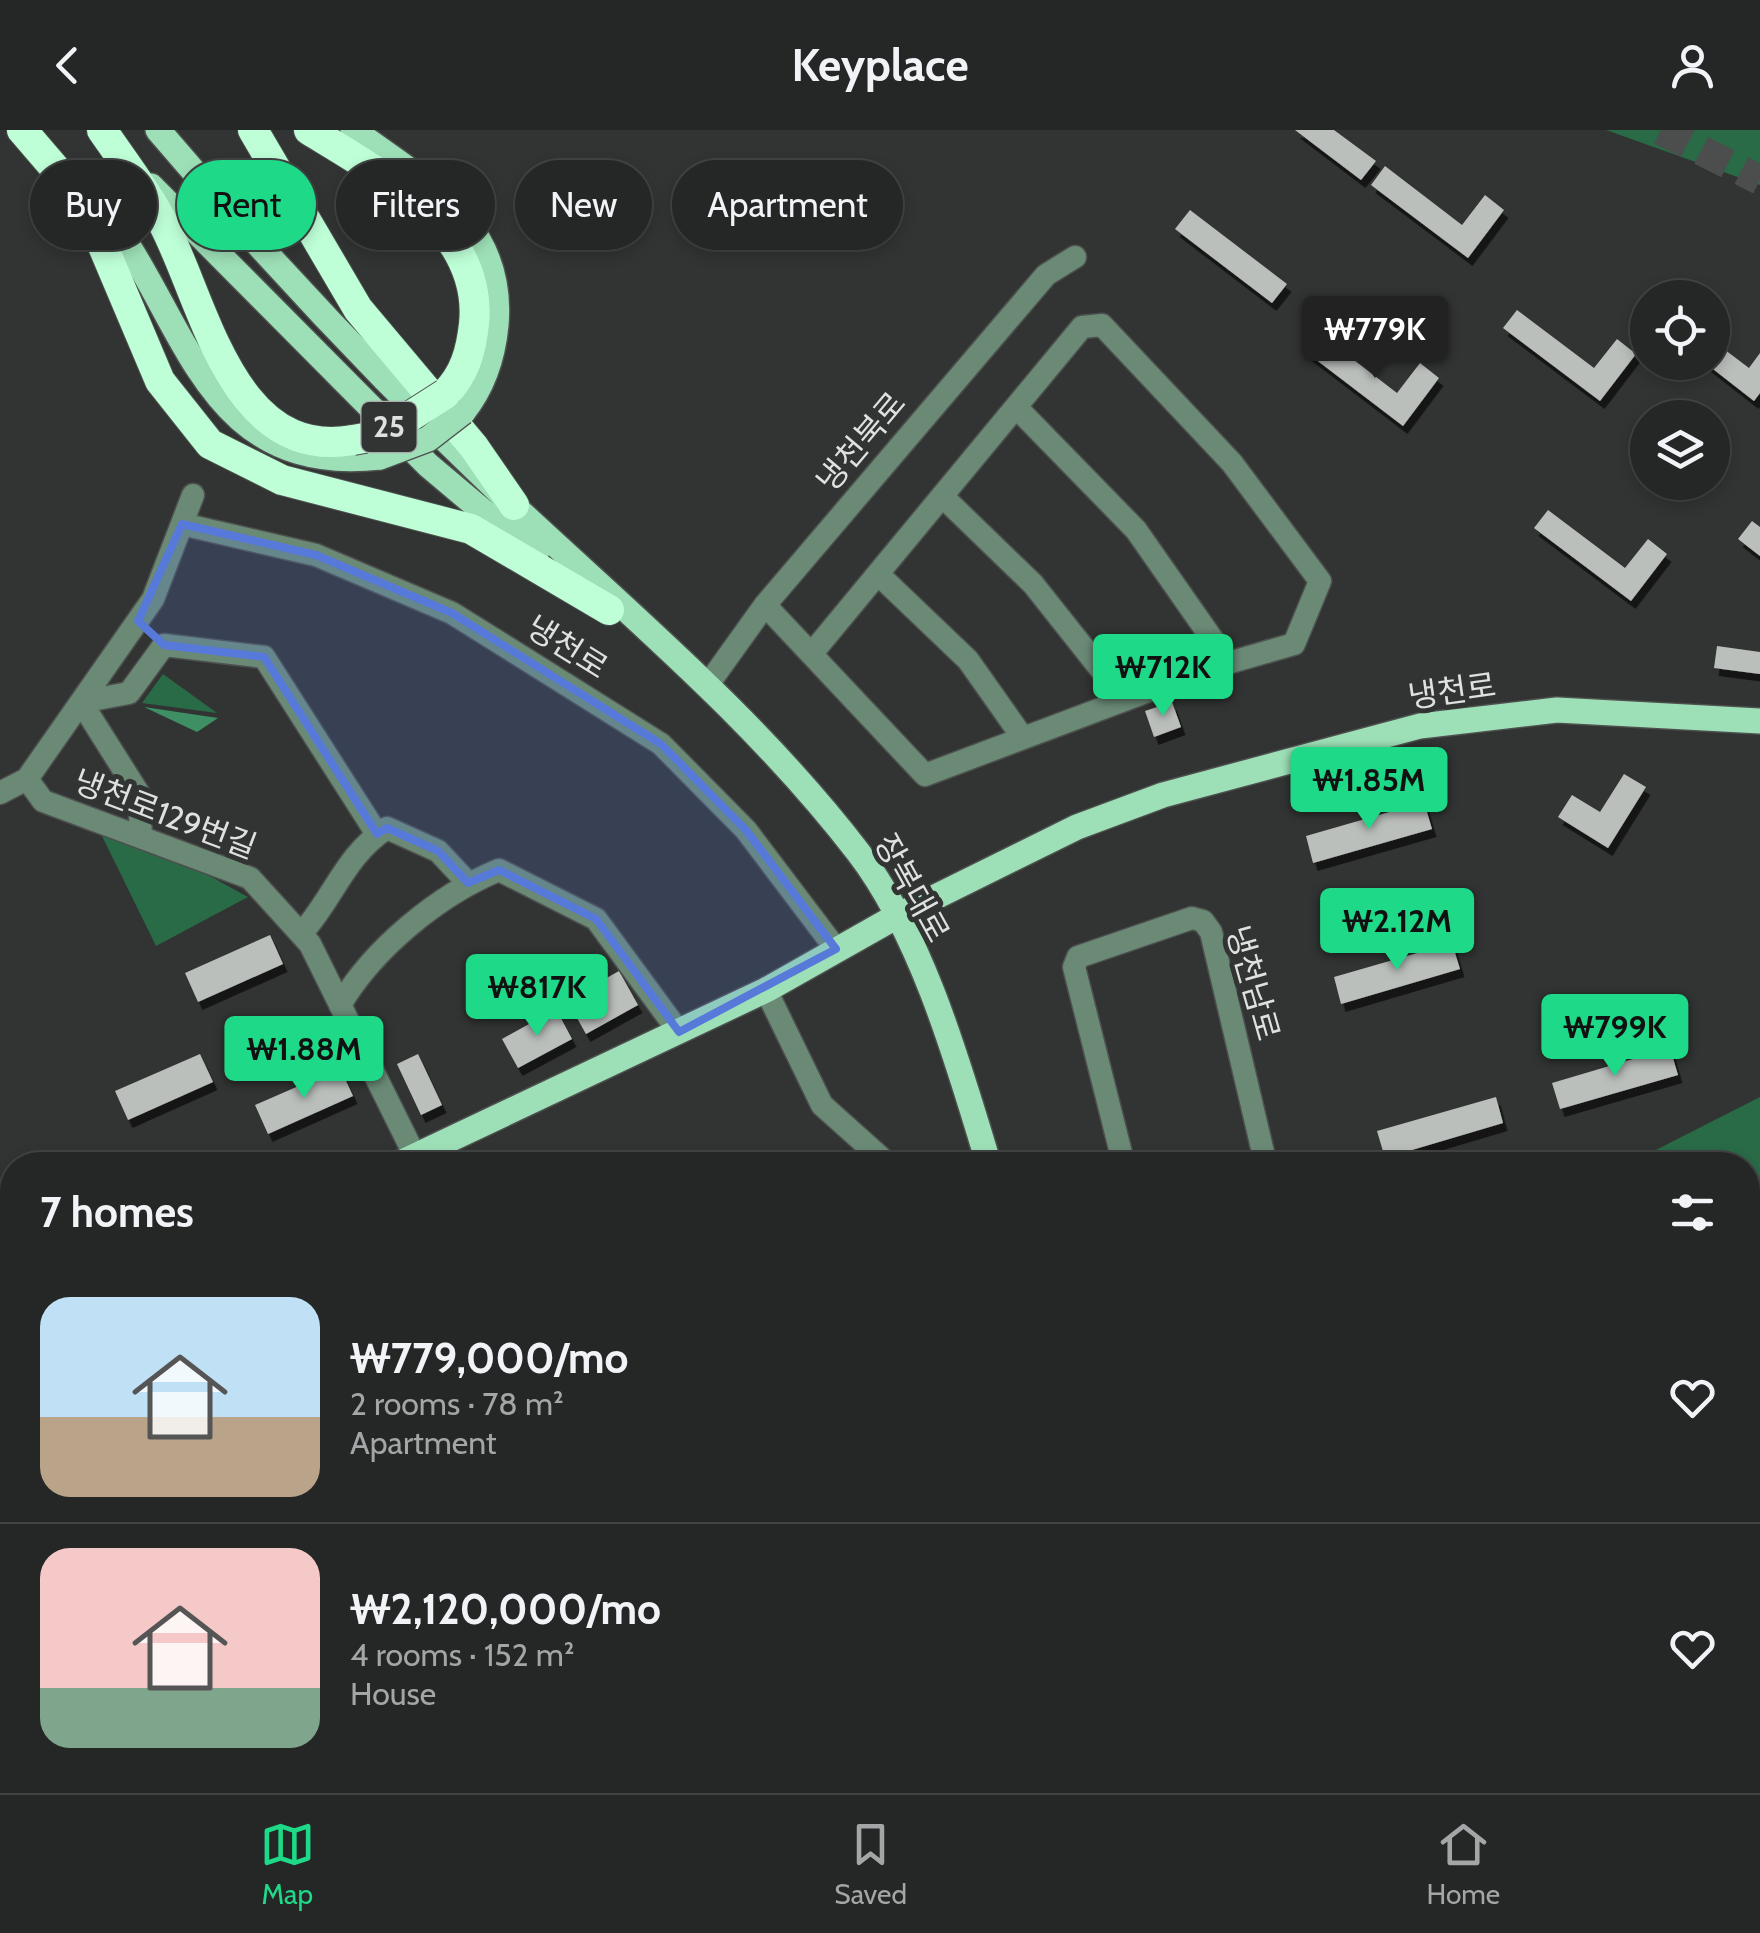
<!DOCTYPE html>
<html lang="en">
<head>
<meta charset="utf-8">
<style>
	body { margin:0; font-family:Cabin,"Noto Sans KR",sans-serif; background:#2d2f2e; color:#f1f3f6; height:100vh; display:flex; flex-direction:column; font-size:38px; white-space:nowrap }
	* { box-sizing:border-box; margin:0 }
	p { font-size:32px; color:#a3a5a7 }
	.icon { flex:none; width:55px; height:55px; fill:none; stroke:currentColor; stroke-width:2; stroke-linecap:round; stroke-linejoin:round }
	.map { position:relative; flex:1; overflow:hidden }
	.details { position:absolute; left:0px; top:1022px; width:1760px; height:642px; display:flex; flex-direction:column; background:#252726; border-radius:40px 40px 0 0; box-shadow:0 5px 15px #0003,0 0 0 2px #424443 }
	.details>* { flex:none }
	.hud { position:absolute; left:30px; top:30px; width:1000px; height:90px; display:flex; gap:20px }
	.fabs { position:absolute; left:1630px; top:150px; display:grid; gap:20px }
	.fabs a { display:grid; place-items:center; width:100px; height:100px; border-radius:50%; background:#252726; box-shadow:0 5px 15px #0003,0 0 0 2px #424443; font-size:50px }
	.price { position:absolute; translate:-50% -85px; padding:0 22px; border-radius:10px; background:#1dd988; color:#111; font-size:32px; line-height:65px; filter:drop-shadow(0 2px 5px #0008) }
	.price::after { content:''; position:absolute; left:50%; top:60px; width:30px; height:22px; margin-left:-15px; background:inherit; clip-path:polygon(0 0,100% 0,50% 100%) }
	.price.on { background:#222; color:#fff }
	ul { padding:0; list-style:none }
	li { display:flex; align-items:center; gap:30px; height:250px; padding:0 40px }
	li+li { border-top:2px solid #424443 }
	li span { display:grid; place-items:center; flex:none; width:280px; height:200px; border-radius:30px; color:#555 }
	li>.icon { margin-inline-start:auto }
	span .icon { width:120px; height:120px; fill:#fffc; stroke-width:1 }
	li b { font-size:42px }
	h2 { display:flex; justify-content:space-between; align-items:center; height:120px; padding:0 40px; font-size:42px }
	.chip { padding:0 35px; border-radius:45px; background:#252726; box-shadow:0 5px 15px #0003,0 0 0 2px #424443; font-size:35px; line-height:90px }
	.chip.on { background:#1dd988; color:#111 }
	header { display:flex; justify-content:space-between; align-items:center; height:130px; padding:0 40px; background:#252726; font-size:45px; font-weight:700 }
	.menu { display:flex; justify-content:space-around; align-items:center; height:140px; border-top:2px solid #424443; background:#252726; font-size:28px; color:#a3a5a7 }
	.menu a { display:grid; justify-items:center; gap:5px }
	.menu .on { color:#1dd988 }
	.map>svg:first-child { display:block }
	.green { fill:#296a47 }
	.water { fill:#3e8f63 }
	.lines { fill:none; stroke-linecap:round; stroke-linejoin:round }
	.stream { stroke:#3e8f63; stroke-width:5 }
	.building { fill:#bbbfbc; filter:url(#shadow) }
	.highway-tunnel { stroke:#4b4e4c; stroke-width:30; stroke-dasharray:30 15; stroke-linecap:butt }
	.minor-casing { stroke:#4d504e; stroke-width:25 }
	.major-casing { stroke:#4d504e; stroke-width:28 }
	.highway-casing { stroke:#4d504e; stroke-width:32 }
	.minor { stroke:#6a8a76; stroke-width:22 }
	.major { stroke:#9de0b7; stroke-width:25 }
	.highway { stroke:#beffd7; stroke-width:30 }
	.major-bridge-casing { stroke:#4d504e; stroke-width:28; stroke-linecap:butt }
	.highway-bridge-casing { stroke:#4d504e; stroke-width:32; stroke-linecap:butt }
	.major-bridge { stroke:#9de0b7; stroke-width:25 }
	.highway-bridge { stroke:#beffd7; stroke-width:30 }
	.marked { fill:#577ada; fill-opacity:0.2; stroke:#577ada; stroke-width:8; stroke-linejoin:round }
	.labels { text-anchor:middle; stroke-width:10; stroke-linejoin:round; paint-order:stroke }
	.shield { fill:#313432; stroke:#abadac; stroke-width:2.5 }
	.shield-label { font-size:30px; font-weight:bold; fill:#dfe1e0 }
	.street-label { font-size:32px; fill:#dfe1e0; stroke:#313432 }
</style>
</head>
<body>
<header><svg class="icon" aria-label="back" viewBox="0 0 24 24"><path d="M15 5l-7 7 7 7"/></svg>Keyplace<svg class="icon" aria-label="person" viewBox="0 0 24 24"><circle cx="12" cy="8" r="4"/><path d="M4 21q1-7 8-7t8 7"/></svg></header>
<div class="map">
<svg width="1760" height="1663" viewBox="0 0 1760 1663">
	<defs>
		<filter id="shadow"><feDropShadow dx="4.5" dy="8" stdDeviation="0" flood-color="#0009"/></filter>
	</defs>
	<rect width="100%" height="100%" fill="#313432"/>
	<path class="green" d="M1606 0H1760V55Z
		M163 544 217 583 142 573Z
		M101 704 179 729 248 767 156 816Z
		M1760 967V1072L1748 1077V1035H1612L1642 1027Z
		M12 1351V1409L0 1385V1359Z"/>
	<path class="water" d="M144 577 218 588 197 602Z"/>
	<g class="lines">
		<path class="stream" d="M1748 1103 1760 1097
			M159 1663 169 1652"/>
	</g>
	<path class="building" d="M1295 0H1334L1376 31 1361 50Z
		M1385 36 1462 95 1485 65 1504 80 1468 128 1371 55Z
		M1190 80 1287 154 1272 173 1175 99Z
		M1517 180 1594 238 1617 209 1636 224 1600 271 1503 198Z
		M1320 204 1397 263 1420 233 1439 248 1403 296 1306 222Z
		M1712 210 1749 238 1760 223V263L1754 271 1704 232H1712Z
		M1548 380 1625 438 1648 409 1667 424 1631 471 1534 398Z
		M1752 391 1760 397V426L1738 409Z
		M1717 516 1760 522V544L1714 538Z
		M1172 572 1181 597 1154 607 1145 581Z
		M1624 644 1646 657 1608 718 1558 687 1572 665 1600 682Z
		M1424 672 1432 699 1313 733 1306 706Z
		M270 805 283 834 198 872 185 843Z
		M1452 813 1460 839 1341 874 1334 847Z
		M619 841 638 875 586 904 567 870Z
		M556 879 572 909 518 938 502 909Z
		M1670 918 1678 945 1560 979 1552 953Z
		M200 924 213 952 128 990 115 961Z
		M418 924 442 975 421 985 397 934Z
		M340 938 353 966 268 1004 255 975Z
		M1496 967 1503 993 1385 1028 1377 1001Z
		M1760 1222V1255L1748 1261V1228Z
		M1748 1357 1760 1358V1386L1748 1385Z"/>
	<g class="lines">
		<path class="highway-tunnel" d="M1661 0 1760 50"/>
		<defs>
			<path id="minor" d="M1016 277 1136 400 1229 533
				M942 366 1033 454 1125 570
				M182 394 316 425 452 483 661 614 746 700 836 819
				M878 444 968 530 1023 608
				M765 475 925 645 1207 539 1294 514 1320 451 1232 333 1102 195 1082 197 813 522
				M164 515 264 527 377 704
				M709 553 765 475 1046 145 1075 127
				M27 649 43 671 250 748 310 814 415 1026
				M0 663 27 649 153 469 193 365
				M141 707 139 664 81 572 129 563 164 515
				M301 804C333 769 345 725 387 698L438 721 468 753
				M766 860 822 975 889 1035
				M340 875C373 819 438 765 499 740L596 789 679 902
				M1124 1035 1074 837 1078 827 1192 788 1203 791 1211 802 1266 1035
				M0 1407 12 1431
				M124 1652 129 1663
				M361 1652V1663
				M482 1663 486 1652
				M695 1663 721 1652
				M887 1663V1652
				M1010 1663 1012 1652
				M1229 1663 1234 1652"/>
			<path id="major" d="M158 0C271 133 390 259 517 379 635 489 759 593 858 722 922 805 959 936 989 1035
				M353 0C425 53 505 93 496 195 493 227 483 257 463 282
				M77 51C187 156 186 349 380 327
				M151 56 428 335 536 426
				M396 1035 766 860 897 786 1077 697 1163 665 1420 596 1557 580 1760 591
				M0 1223 12 1217
				M1748 1535 1760 1540"/>
			<path id="highway" d="M22 0 65 50 94 95 160 251 210 314 282 350 471 399 609 480
				M102 0C124 32 148 63 165 97 205 175 233 332 353 310
				M253 0 358 179 474 317 514 375
				M309 0C379 43 484 98 474 194 471 221 465 244 445 264"/>
		</defs>
		<use href="#minor" class="minor-casing"/>
		<use href="#major" class="major-casing"/>
		<use href="#highway" class="highway-casing"/>
		<use href="#minor" class="minor"/>
		<use href="#major" class="major"/>
		<use href="#highway" class="highway"/>
		<defs>
			<path id="major-bridge" d="M380 327 428 309 463 282"/>
			<path id="highway-bridge" d="M353 310 381 305 445 264"/>
		</defs>
		<use href="#major-bridge" class="major-bridge-casing"/>
		<use href="#highway-bridge" class="highway-bridge-casing"/>
		<use href="#major-bridge" class="major-bridge"/>
		<use href="#highway-bridge" class="highway-bridge"/>
	</g>
	<path class="marked" d="M182 394 316 425 452 483 661 614 746 700 836 819 679 902 596 789 499 740 468 753 438 721 387 698 377 704 264 527 164 515 138 491Z"/>
	<g class="labels">
		<rect class="shield" x="361.5" y="272" width="55" height="50" rx="8"/>
		<g class="shield-label">
			<text x="389" y="307">25</text>
		</g>
		<g class="street-label">
			<text transform="translate(861 312) rotate(-50)" y="11">냉천북로</text>
			<text transform="translate(567 517) rotate(32)" y="11">냉천로</text>
			<text transform="translate(1452 561) rotate(-8)" y="11">냉천로</text>
			<text transform="translate(165 684) rotate(21)" y="11">냉천로129번길</text>
			<text transform="translate(912 758) rotate(61)" y="11">장복대로</text>
			<text transform="translate(1253 853) rotate(74)" y="11">냉천남로</text>
		</g>
	</g>
</svg>
<div class="fabs">
<a><svg class="icon" aria-label="locate" viewBox="0 0 24 24"><circle cx="12" cy="12" r="6"/><path d="M12 2v4M12 18v4M2 12h4M18 12h4"/></svg></a>
<a><svg class="icon" aria-label="layers" viewBox="0 0 24 24"><path d="M12 4l9 5-9 5-9-5zM3 14l9 5 9-5"/></svg></a>
</div>
<b class="price on" style="left:1375px;top:251px">₩779K</b>
<b class="price" style="left:1163px;top:589px">₩712K</b>
<b class="price" style="left:1369px;top:702px">₩1.85M</b>
<b class="price" style="left:1397px;top:843px">₩2.12M</b>
<b class="price" style="left:537px;top:909px">₩817K</b>
<b class="price" style="left:1615px;top:949px">₩799K</b>
<b class="price" style="left:304px;top:971px">₩1.88M</b>
<div class="hud">
<a class="chip">Buy</a>
<a class="chip on">Rent</a>
<a class="chip">Filters</a>
<a class="chip">New</a>
<a class="chip">Apartment</a>
</div>
<section class="details">
<h2>7 homes<svg class="icon" aria-label="filters" viewBox="0 0 24 24"><path d="M4 7h16M4 17h16"/><circle cx="9" cy="7" r="2"/><circle cx="15" cy="17" r="2"/></svg></h2>
<ul>
<li><span style="background:linear-gradient(#bfe0f5 60%,#b9a48a 0)"><svg class="icon" aria-label="home" viewBox="0 0 24 24"><path d="M3 11l9-7 9 7M6 9v11h12V9"/></svg></span><div><b>₩779,000/mo</b><p>2 rooms · 78 m²</p><p>Apartment</p></div><svg class="icon" aria-label="heart" viewBox="0 0 24 24"><path d="M12 20l-8-8c-3-5 5-10 8-4 3-6 11-1 8 4z"/></svg></li>
<li><span style="background:linear-gradient(#f6c9c9 70%,#7fa58c 0)"><svg class="icon" aria-label="home" viewBox="0 0 24 24"><path d="M3 11l9-7 9 7M6 9v11h12V9"/></svg></span><div><b>₩2,120,000/mo</b><p>4 rooms · 152 m²</p><p>House</p></div><svg class="icon" aria-label="heart" viewBox="0 0 24 24"><path d="M12 20l-8-8c-3-5 5-10 8-4 3-6 11-1 8 4z"/></svg></li>
</ul>
</section>
</div>
<nav class="menu">
<a class="on"><svg class="icon" aria-label="map" viewBox="0 0 24 24"><path d="M3 6l6-2 6 2 6-2v14l-6 2-6-2-6 2zM9 4v14M15 6v14"/></svg>Map</a>
<a><svg class="icon" aria-label="saved" viewBox="0 0 24 24"><path d="M7 4h10v16l-5-4-5 4z"/></svg>Saved</a>
<a><svg class="icon" aria-label="home" viewBox="0 0 24 24"><path d="M3 11l9-7 9 7M6 9v11h12V9"/></svg>Home</a>
</nav>
</body>
</html>
